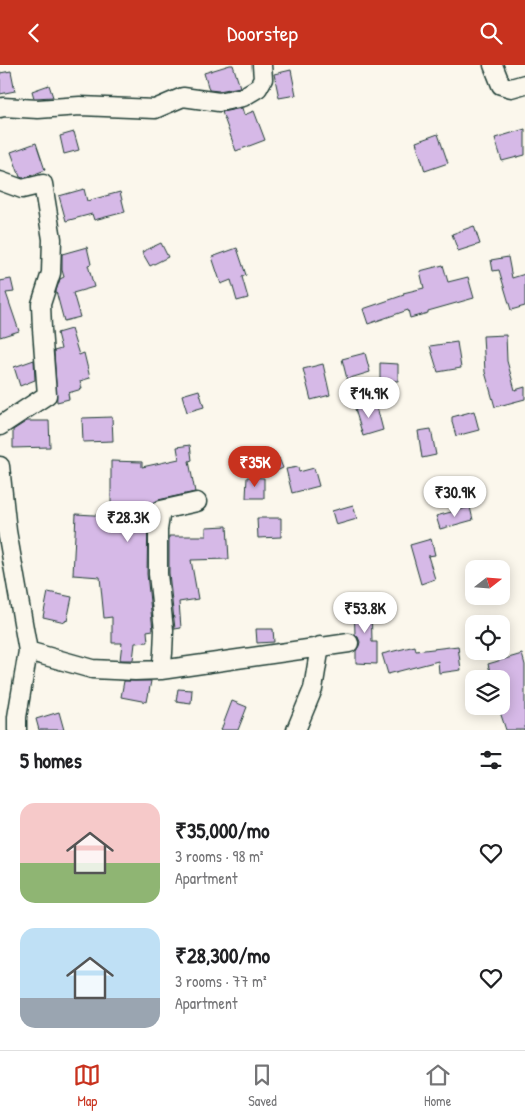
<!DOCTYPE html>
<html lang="en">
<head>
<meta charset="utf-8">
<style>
	body { margin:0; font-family:"Patrick Hand",sans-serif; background:#f2f2f2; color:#202124; height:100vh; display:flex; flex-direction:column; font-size:19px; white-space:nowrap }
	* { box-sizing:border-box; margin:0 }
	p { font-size:16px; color:#757577 }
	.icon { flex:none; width:28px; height:28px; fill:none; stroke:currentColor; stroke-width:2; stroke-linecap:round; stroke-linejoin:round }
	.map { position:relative; height:665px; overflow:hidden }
	.side { display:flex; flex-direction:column; background:#fff; flex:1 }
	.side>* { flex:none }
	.needle { width:32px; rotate:73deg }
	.tools { position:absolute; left:465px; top:495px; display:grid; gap:10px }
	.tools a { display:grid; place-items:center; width:45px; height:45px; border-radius:10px; background:#fff; box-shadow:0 2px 12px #0003; font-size:25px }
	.price { position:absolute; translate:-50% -42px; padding:0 11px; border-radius:18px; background:#fff; color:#222; font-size:16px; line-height:32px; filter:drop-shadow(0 1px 2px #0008) }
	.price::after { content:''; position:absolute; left:50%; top:30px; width:15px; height:11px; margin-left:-8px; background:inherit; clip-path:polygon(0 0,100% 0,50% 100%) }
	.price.selected { background:#c8321e; color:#fff }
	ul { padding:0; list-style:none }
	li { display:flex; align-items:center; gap:15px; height:125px; padding:0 20px }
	li span { display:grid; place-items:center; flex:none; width:140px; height:100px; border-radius:15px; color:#555 }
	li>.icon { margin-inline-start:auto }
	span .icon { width:60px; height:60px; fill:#fffc; stroke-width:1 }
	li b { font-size:21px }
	h2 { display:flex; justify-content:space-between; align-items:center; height:60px; padding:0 20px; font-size:21px }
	header { display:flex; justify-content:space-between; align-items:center; height:65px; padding:0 20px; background:#c8321e; color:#fff; font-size:22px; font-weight:600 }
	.menu { display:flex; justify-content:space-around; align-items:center; height:70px; border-top:1px solid #e0e0e0; background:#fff; font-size:14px; color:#757577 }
	.menu a { display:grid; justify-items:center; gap:2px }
	.menu .selected { color:#c8321e }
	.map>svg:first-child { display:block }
	.building { fill:#d6b9e7; stroke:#1f3d34 }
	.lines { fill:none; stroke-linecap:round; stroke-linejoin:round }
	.street-casing { stroke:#1f3d34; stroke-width:21 }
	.street { stroke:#fbf7ec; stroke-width:18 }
</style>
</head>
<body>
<header><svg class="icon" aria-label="back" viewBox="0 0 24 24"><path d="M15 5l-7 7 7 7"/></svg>Doorstep<svg class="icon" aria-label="search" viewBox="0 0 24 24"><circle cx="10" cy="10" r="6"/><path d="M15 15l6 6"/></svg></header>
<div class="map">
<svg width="525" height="665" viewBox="0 0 525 665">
	<rect width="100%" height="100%" fill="#fbf7ec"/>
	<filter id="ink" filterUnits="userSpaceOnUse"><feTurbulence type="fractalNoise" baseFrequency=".02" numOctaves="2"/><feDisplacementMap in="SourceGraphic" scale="10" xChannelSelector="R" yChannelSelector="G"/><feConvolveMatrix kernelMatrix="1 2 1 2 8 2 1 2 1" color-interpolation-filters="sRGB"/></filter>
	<g filter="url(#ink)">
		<path class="building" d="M230 0H233L240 22 219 26 209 25 204 8Z
			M291 5 296 30 279 33 274 9Z
			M11 6 15 26 0 29V8Z
			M49 20 53 32 34 33 32 26Z
			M242 43 244 50 254 46 265 75 236 86 222 47Z
			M525 64V90L502 96 495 73Z
			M74 67 79 85 64 89 60 71Z
			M438 69 448 98 425 106 416 77Z
			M36 78 45 105 30 111 23 113 20 112 11 87Z
			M84 124 87 136 120 127 125 147 94 155 92 149 66 156 59 131Z
			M474 161 480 179 458 186 452 169Z
			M161 178 168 192 150 201 142 187Z
			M87 182 91 199 88 200 94 222 73 228 80 252 64 256 56 226 60 214 64 212 62 205V189Z
			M237 183 246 210 242 212 248 233 237 236 231 215 221 219 212 192Z
			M508 192 512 213 525 209V241L511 245 499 205 493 206 491 195Z
			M443 200 448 217 468 212 474 233 428 246V248L410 253 408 245 368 259 363 244 404 230 403 228 424 223 420 206Z
			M11 214 14 227 6 228 19 266 0 272V216Z
			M71 264 79 290 84 288 90 313 80 316 82 324 68 328 69 334 57 337 54 286 61 284 57 268Z
			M506 270 507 296 515 325 525 322V334L495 342 485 307 483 271Z
			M457 277 461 303 438 307 430 281Z
			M365 288 370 307 347 314 342 294Z
			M34 295 35 315 20 321 14 302Z
			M380 298 398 299V316L380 315Z
			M323 299 330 330 311 335 303 304Z
			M199 325 204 342 187 347 182 330Z
			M376 338 383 365 363 371 355 344Z
			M474 346 479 365 456 371 452 357V352Z
			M112 352 113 376 83 377 82 353Z
			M27 356H49L50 382 13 383V365Z
			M431 364 436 390 422 393 418 366Z
			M190 380 192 395 189 396 195 427 158 435 153 438 150 449H148L147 509 153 565 147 566 148 577 135 578 133 595H120L122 578H112V552L104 553 100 512 73 510 76 449 111 451V396L142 397V402L179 394 177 382Z
			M279 393 283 403 270 409 266 398Z
			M298 402 299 407 314 403 319 421 292 428 286 404Z
			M247 412 264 413V433H246Z
			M353 440 357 454 336 460 332 446Z
			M470 442 473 455 440 464 436 451Z
			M257 453H281V472L258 473Z
			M227 461 229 494 191 495 198 534 179 537 181 563 175 564 169 508V471H206V462Z
			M431 474 435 490 428 491 435 514 421 519 410 480Z
			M48 527 72 532 67 556 66 555 65 557 43 552Z
			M354 537H371L372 577H377V599L356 598V586L359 581 360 577 358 572 355 570Z
			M256 564H273L274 577 257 578Z
			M415 581 416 586 458 581 461 605 439 608 438 596 388 609 382 589Z
			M522 589 525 600V665H506L499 644 501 643V614H492L488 599Z
			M124 616H151L147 637 121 632Z
			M178 624 192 625 191 638 176 636Z
			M232 636 247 642 238 665H221Z
			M59 647 64 665H39L36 654Z"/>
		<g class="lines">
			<defs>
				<path id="street" d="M493 0 501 20 511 23 525 19
					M0 43 3 42 38 44 80 41 155 44 183 32 219 37 243 32 258 23 263 14 262 0
					M0 116 22 124 43 119 52 174 51 208 41 239 42 264 47 330 0 361
					M0 401 7 466 28 586
					M161 605 349 578
					M17 665V652L28 586 92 604 135 606 161 605 163 588 164 565 158 509V465L161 445 197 437
					M296 665 313 624 320 581"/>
			</defs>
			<use href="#street" class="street-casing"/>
			<use href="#street" class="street"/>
		</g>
	</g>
</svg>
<div class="tools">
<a><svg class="needle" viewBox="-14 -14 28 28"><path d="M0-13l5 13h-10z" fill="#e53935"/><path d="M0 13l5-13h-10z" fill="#757577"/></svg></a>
<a><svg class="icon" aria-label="locate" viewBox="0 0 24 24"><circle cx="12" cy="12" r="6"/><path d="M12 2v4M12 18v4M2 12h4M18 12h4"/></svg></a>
<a><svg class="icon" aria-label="layers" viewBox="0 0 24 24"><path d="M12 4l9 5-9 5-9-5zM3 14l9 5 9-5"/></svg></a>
</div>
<b class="price" style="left:369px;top:354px">₹14.9K</b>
<b class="price selected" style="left:255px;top:423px">₹35K</b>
<b class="price" style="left:455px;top:453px">₹30.9K</b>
<b class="price" style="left:128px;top:478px">₹28.3K</b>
<b class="price" style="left:365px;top:569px">₹53.8K</b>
</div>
<section class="side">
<h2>5 homes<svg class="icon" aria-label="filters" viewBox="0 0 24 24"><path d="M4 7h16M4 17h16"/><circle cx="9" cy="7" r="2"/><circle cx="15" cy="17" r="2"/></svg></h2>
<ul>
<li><span style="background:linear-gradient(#f6c9c9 60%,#8fb573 0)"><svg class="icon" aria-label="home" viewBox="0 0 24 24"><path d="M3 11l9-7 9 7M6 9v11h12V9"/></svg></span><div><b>₹35,000/mo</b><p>3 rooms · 98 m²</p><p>Apartment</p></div><svg class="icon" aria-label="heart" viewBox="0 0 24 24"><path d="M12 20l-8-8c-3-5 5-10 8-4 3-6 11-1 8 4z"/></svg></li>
<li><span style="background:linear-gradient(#bfe0f5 70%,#9aa5b1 0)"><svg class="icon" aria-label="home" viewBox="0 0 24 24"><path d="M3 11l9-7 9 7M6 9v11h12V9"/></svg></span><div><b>₹28,300/mo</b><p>3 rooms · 77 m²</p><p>Apartment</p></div><svg class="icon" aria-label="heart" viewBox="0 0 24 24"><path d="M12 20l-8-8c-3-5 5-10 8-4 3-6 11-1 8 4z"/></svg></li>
</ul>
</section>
<nav class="menu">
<a class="selected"><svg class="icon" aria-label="map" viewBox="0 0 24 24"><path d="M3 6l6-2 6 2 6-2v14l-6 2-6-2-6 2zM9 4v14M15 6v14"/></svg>Map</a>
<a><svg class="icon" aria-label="saved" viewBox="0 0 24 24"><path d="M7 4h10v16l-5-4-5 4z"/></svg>Saved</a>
<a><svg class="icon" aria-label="home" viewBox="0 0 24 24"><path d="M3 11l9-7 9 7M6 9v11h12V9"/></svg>Home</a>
</nav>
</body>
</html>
